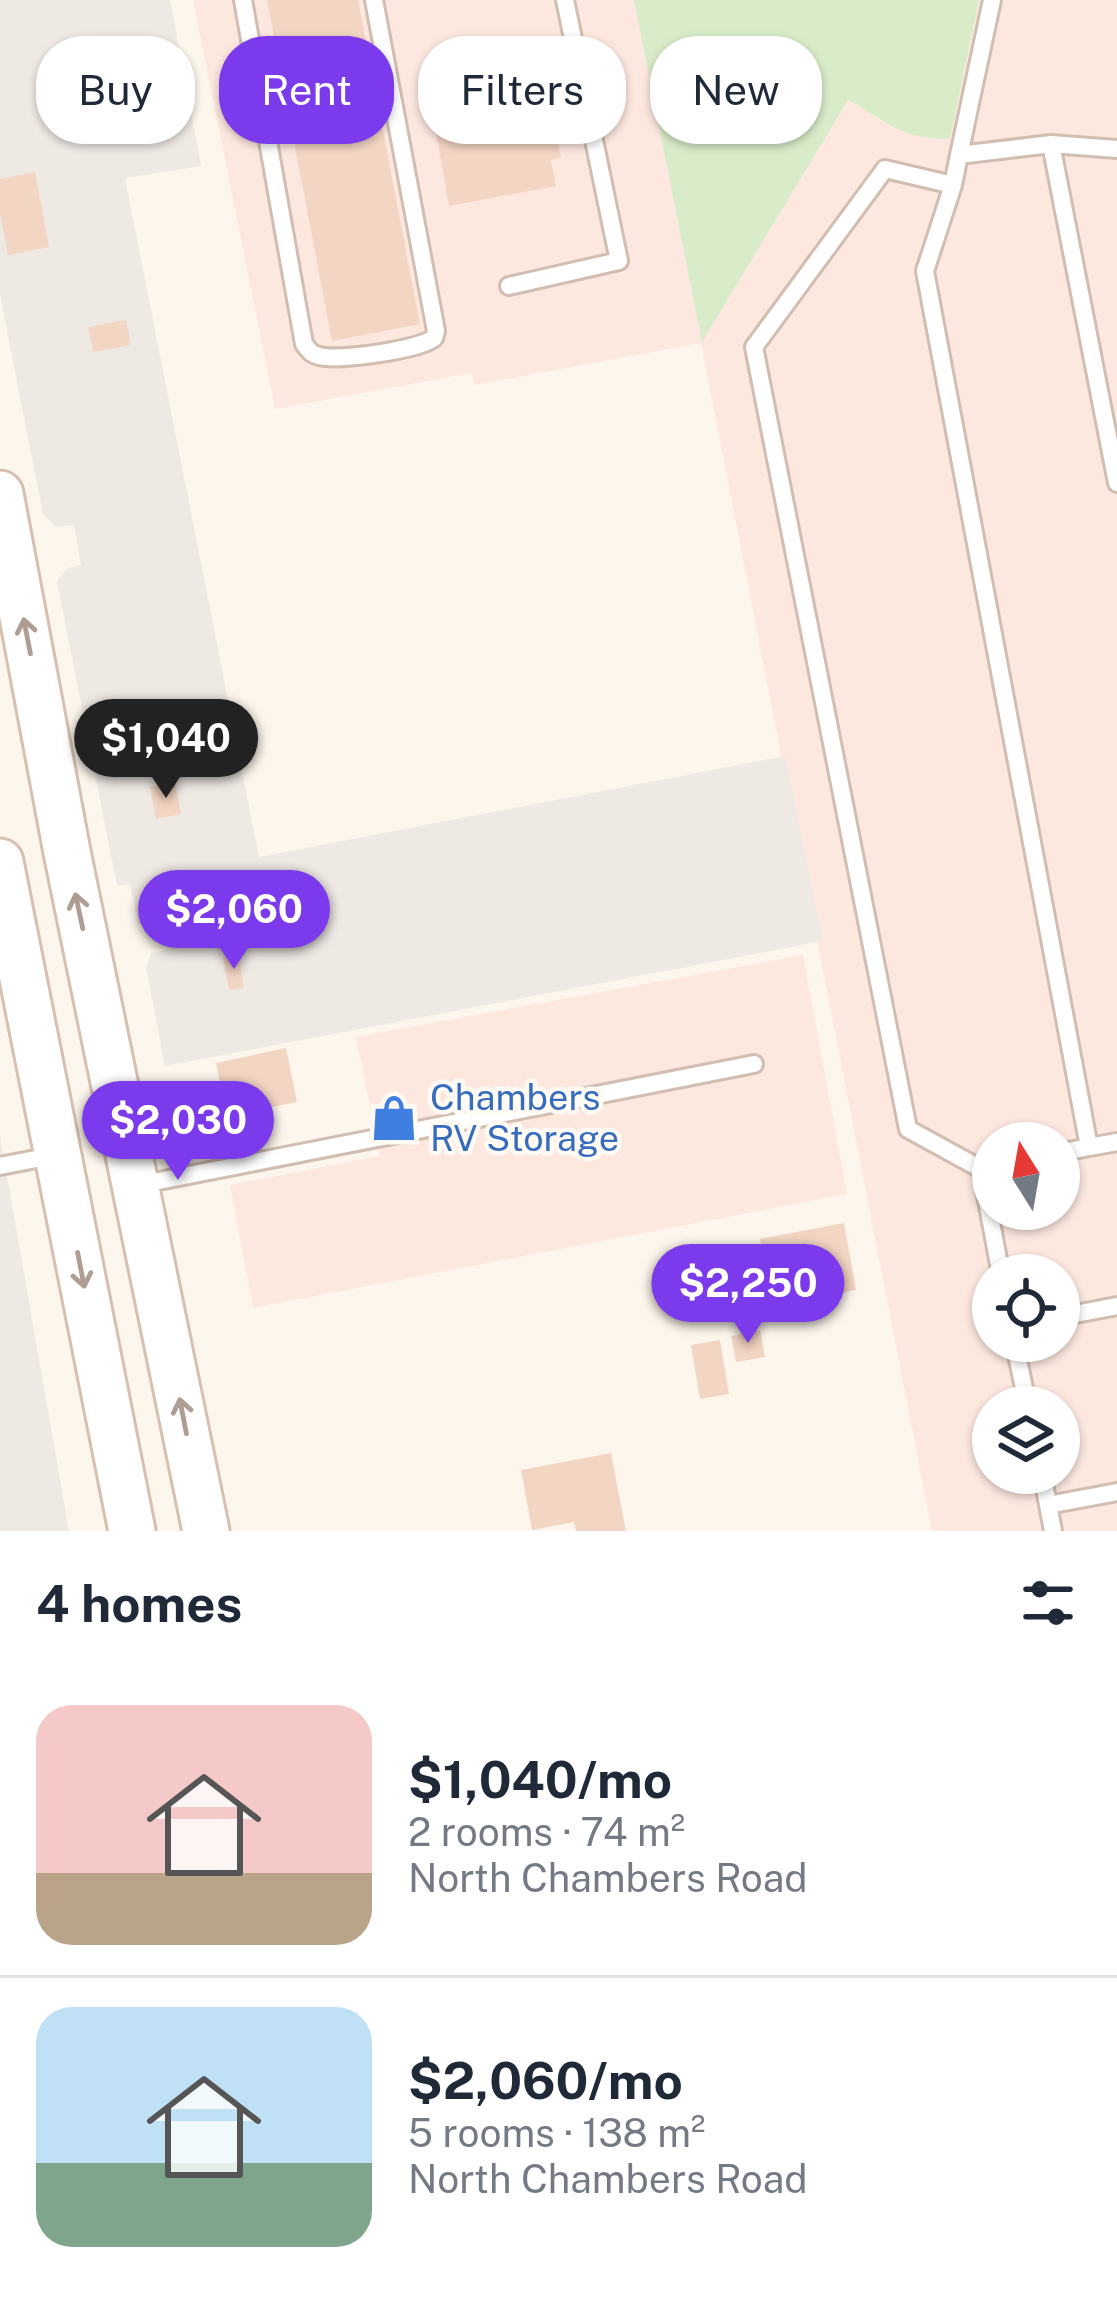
<!DOCTYPE html>
<html lang="en">
<head>
<meta charset="utf-8">
<style>
	body { margin:0; font-family:"Public Sans",sans-serif; background:#f2f2f3; color:#1f2937; height:100vh; display:flex; flex-direction:column; font-size:45px; white-space:nowrap }
	* { box-sizing:border-box; margin:0 }
	p { font-size:39px; color:#747a83 }
	.icon { flex:none; width:66px; height:66px; fill:none; stroke:currentColor; stroke-width:2; stroke-linecap:round; stroke-linejoin:round }
	.map { position:relative; height:1531px; overflow:hidden }
	.side { display:flex; flex-direction:column; background:#fff; flex:1 }
	.side>* { flex:none }
	.banner { position:absolute; left:36px; top:36px; width:1047px; height:108px; display:flex; gap:24px }
	.needle { width:78px; rotate:349deg }
	.controls { position:absolute; left:972px; top:1122px; display:grid; gap:24px }
	.controls a { display:grid; place-items:center; width:108px; height:108px; border-radius:50%; background:#fff; box-shadow:0 3px 9px #0004; font-size:60px }
	.price { position:absolute; translate:-50% -102px; padding:0 27px; border-radius:42px; background:#7c3aed; color:#fff; font-size:39px; line-height:78px; filter:drop-shadow(0 3px 6px #0008) }
	.price::after { content:''; position:absolute; left:50%; top:72px; width:36px; height:27px; margin-left:-18px; background:inherit; clip-path:polygon(0 0,100% 0,50% 100%) }
	.price.current { background:#222; color:#fff }
	ul { padding:0; list-style:none }
	li { display:flex; align-items:center; gap:36px; height:300px; padding:0 36px }
	li+li { border-top:3px solid #e0e1e3 }
	li span { display:grid; place-items:center; flex:none; width:336px; height:240px; border-radius:36px; color:#555 }
	li>.icon { margin-inline-start:auto }
	span .icon { width:144px; height:144px; fill:#fffc; stroke-width:1 }
	li b { font-size:51px }
	h2 { display:flex; justify-content:space-between; align-items:center; height:144px; padding:0 36px; font-size:51px }
	.pill { padding:0 42px; border-radius:48px; background:#fff; box-shadow:0 3px 9px #0004; font-size:42px; line-height:108px }
	.pill.current { background:#7c3aed; color:#fff }
	.map>svg:first-child { display:block }
	.commercial { fill:#fde8e0; fill-rule:evenodd }
	.industrial { fill:#efe9e4 }
	.green { fill:#d8ecc9 }
	.building { fill:#f3d5c3 }
	.lines { fill:none; stroke-linecap:round; stroke-linejoin:round }
	.service-casing { stroke:#d1beb0; stroke-width:22 }
	.secondary-casing { stroke:#d6c0b0; stroke-width:51 }
	.service { stroke:#fff; stroke-width:16 }
	.secondary { stroke:#fff; stroke-width:45 }
	.oneway { stroke:#af9d94 }
	.labels { text-anchor:middle; stroke-width:9; stroke-linejoin:round; paint-order:stroke }
	.shop-label { font-size:36px; fill:#366cbe; stroke:#fffaf3; text-anchor:start }
</style>
</head>
<body>
<div class="map">
<svg width="1117" height="1531" viewBox="0 0 1117 1531">
	<rect width="100%" height="100%" fill="#fdf6ec"/>
	<path class="commercial" d="M193 0H1117V1531H932L701 343 475 385 472 373 275 409ZM993 1143H1059V1209H993ZM993 1275H1059V1341H993ZM993 1407H1059V1473H993Z
		M803 955 847 1194 253 1308 230 1185 380 1156 356 1037Z"/>
	<path class="industrial" d="M0 0H170L201 166 125 178 259 857 785 756 823 941 165 1066 146 968 151 953 168 950 161 920 138 925 130 884 117 886 57 581 68 568 81 565 74 525 56 527 43 514 0 295Z
		M0 1136 69 1531H0Z"/>
	<path class="green" d="M634 0H979L950 139C899 139 889 122 848 100L702 342Z"/>
	<path class="building" d="M267 0H358L420 324 332 341Z
		M546 108 551 140 557 139 561 158 551 160 556 186 449 206 435 128Z
		M35 172 49 247 8 255 0 214V179Z
		M126 320 131 345 93 352 88 327Z
		M175 782 181 814 156 819 150 787Z
		M238 954 244 988 229 990 223 957Z
		M286 1048 297 1102 227 1116 216 1063Z
		M844 1223 856 1290 820 1297 818 1285 770 1294 760 1239Z
		M760 1330 765 1357 736 1362 731 1336Z
		M720 1340 729 1394 700 1399 691 1345Z
		M611 1453 626 1531H576L574 1522 532 1530 521 1470Z"/>
	<g class="lines">
		<defs>
			<path id="service" d="M243 0 304 344C310 351 309 353 319 356 340 361 418 350 434 338L436 331 374 0
				M992 0 959 155 1051 144 1117 149
				M1051 144 1117 483
				M959 155 953 185 925 271 1089 1147 1117 1142
				M953 185 885 169 754 347 908 1129 981 1169 993 1166
				M509 286 619 261 565 0
				M1059 1153 1089 1147
				M0 1166 57 1155
				M981 1169 1001 1275
				M138 1185 754 1064
				M1059 1317 1117 1306
				M1014 1341 1028 1407
				M1042 1473 1053 1531
				M1048 1505 1117 1492"/>
			<path id="secondary" d="M0 494 67 852 206 1531
				M0 862 132 1531"/>
		</defs>
		<use href="#service" class="service-casing"/>
		<use href="#secondary" class="secondary-casing"/>
		<use href="#service" class="service"/>
		<use href="#secondary" class="secondary"/>
	</g>
	<defs><path id="oneway-shaft" d="M-6 0H5M1.5-3L5.5 0L1.5 3" fill="none" stroke-width="1.6" stroke-linecap="round" stroke-linejoin="round" transform="scale(3)"/></defs>
	<g class="oneway">
		<use href="#oneway-shaft" transform="translate(27 636) rotate(-101)"/>
		<use href="#oneway-shaft" transform="translate(79 911) rotate(-102)"/>
		<use href="#oneway-shaft" transform="translate(81 1270) rotate(79)"/>
		<use href="#oneway-shaft" transform="translate(183 1416) rotate(-101)"/>
	</g>
	<defs>
		<symbol id="shop-bare" viewBox="-9 -9 18 18"><path d="M-5-2.5h2.3a2.7 3.5 0 0 1 5.4 0H5L5.5 6h-11ZM-1.5-2.5h3a1.5 2.3 0 0 0-3 0Z" fill="#3f7fe0" stroke="#fffaf3" stroke-width="2.5" paint-order="stroke"/></symbol>
	</defs>
	<g fill-rule="evenodd">
		<use href="#shop-bare" x="361" y="1085" width="66" height="66"/>
	</g>
	<g class="labels">
		<g class="shop-label">
			<text x="430" y="1110">Chambers<tspan x="430" dy="41">RV Storage</tspan></text>
		</g>
	</g>
</svg>
<div class="controls">
<a><svg class="needle" viewBox="-14 -14 28 28"><path d="M0-13l5 13h-10z" fill="#e53935"/><path d="M0 13l5-13h-10z" fill="#747a83"/></svg></a>
<a><svg class="icon" aria-label="locate" viewBox="0 0 24 24"><circle cx="12" cy="12" r="6"/><path d="M12 2v4M12 18v4M2 12h4M18 12h4"/></svg></a>
<a><svg class="icon" aria-label="layers" viewBox="0 0 24 24"><path d="M12 4l9 5-9 5-9-5zM3 14l9 5 9-5"/></svg></a>
</div>
<b class="price current" style="left:166px;top:801px">$1,040</b>
<b class="price" style="left:234px;top:972px">$2,060</b>
<b class="price" style="left:178px;top:1183px">$2,030</b>
<b class="price" style="left:748px;top:1346px">$2,250</b>
<div class="banner">
<a class="pill">Buy</a>
<a class="pill current">Rent</a>
<a class="pill">Filters</a>
<a class="pill">New</a>
</div>
</div>
<section class="side">
<h2>4 homes<svg class="icon" aria-label="filters" viewBox="0 0 24 24"><path d="M4 7h16M4 17h16"/><circle cx="9" cy="7" r="2"/><circle cx="15" cy="17" r="2"/></svg></h2>
<ul>
<li><span style="background:linear-gradient(#f6c9c9 70%,#b9a48a 0)"><svg class="icon" aria-label="home" viewBox="0 0 24 24"><path d="M3 11l9-7 9 7M6 9v11h12V9"/></svg></span><div><b>$1,040/mo</b><p>2 rooms · 74 m²</p><p>North Chambers Road</p></div></li>
<li><span style="background:linear-gradient(#bfe0f5 65%,#7fa58c 0)"><svg class="icon" aria-label="home" viewBox="0 0 24 24"><path d="M3 11l9-7 9 7M6 9v11h12V9"/></svg></span><div><b>$2,060/mo</b><p>5 rooms · 138 m²</p><p>North Chambers Road</p></div></li>
</ul>
</section>
</body>
</html>
